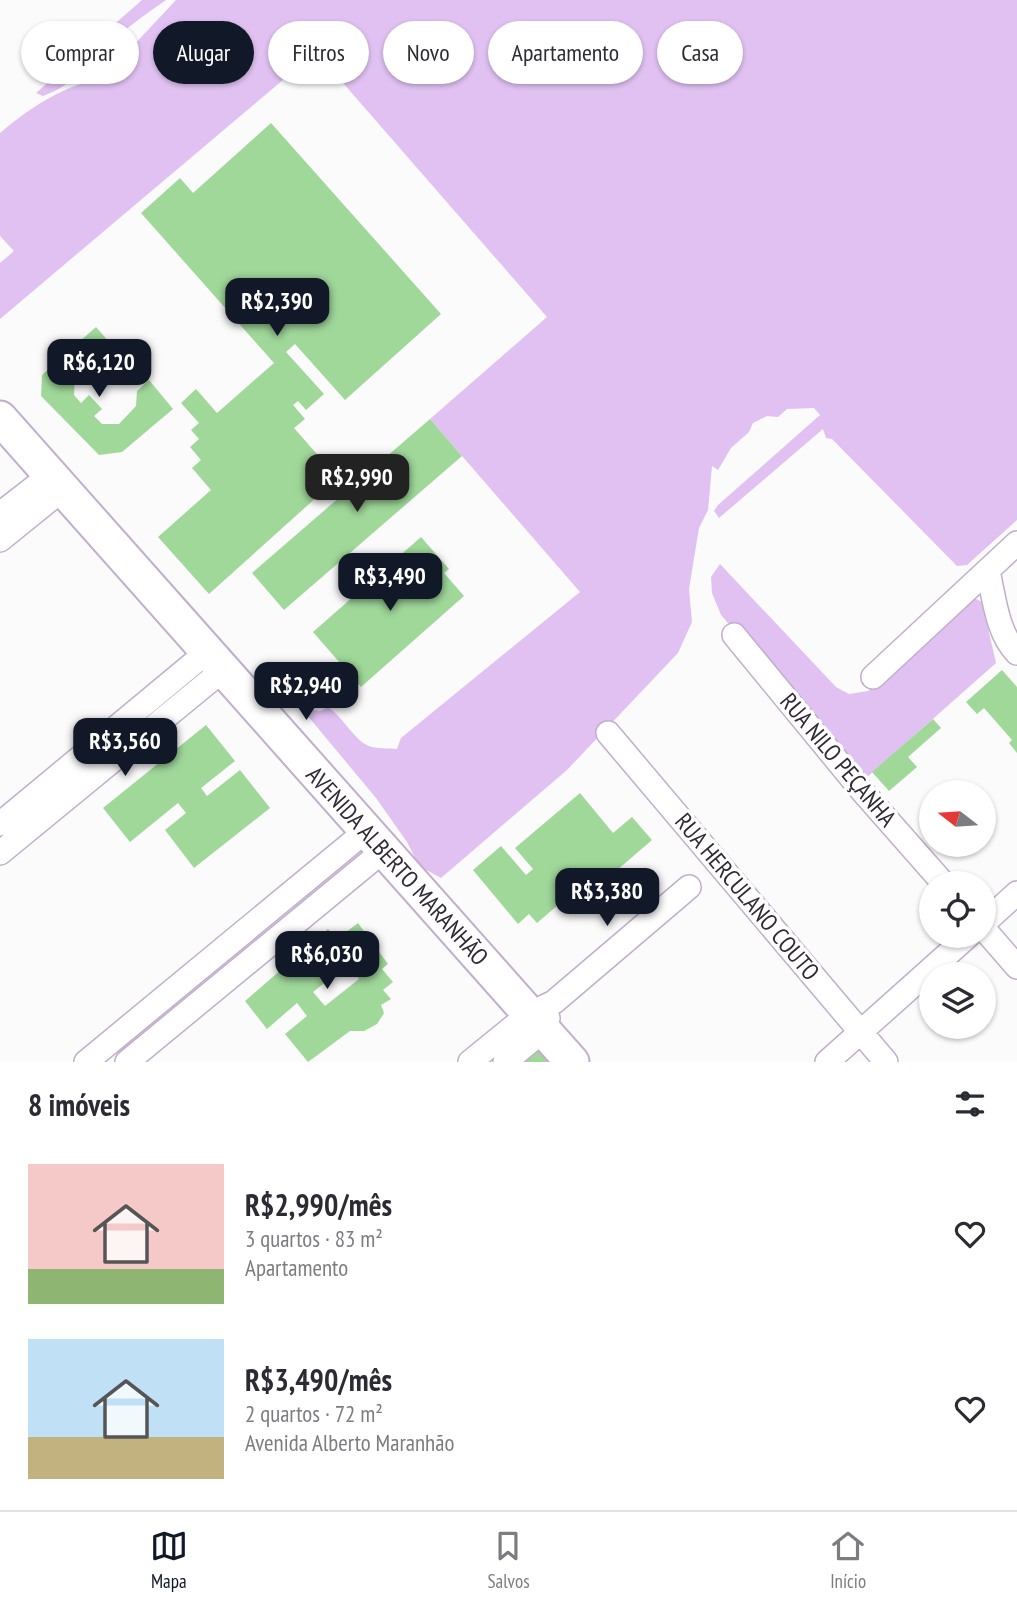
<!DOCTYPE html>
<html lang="pt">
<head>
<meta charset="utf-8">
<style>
	body { margin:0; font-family:"PT Sans Narrow",sans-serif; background:#f7f7f7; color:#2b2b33; height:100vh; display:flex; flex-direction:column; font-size:26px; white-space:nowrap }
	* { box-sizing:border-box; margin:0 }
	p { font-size:23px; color:#7c7c81 }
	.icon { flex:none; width:38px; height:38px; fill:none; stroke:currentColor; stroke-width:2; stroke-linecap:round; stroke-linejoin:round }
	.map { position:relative; height:1062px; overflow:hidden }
	.details { display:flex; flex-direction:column; background:#fff; flex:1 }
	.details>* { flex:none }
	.hud { position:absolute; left:21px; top:21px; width:976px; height:63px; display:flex; gap:14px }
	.needle { width:46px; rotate:287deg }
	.buttons { position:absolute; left:919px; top:780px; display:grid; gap:14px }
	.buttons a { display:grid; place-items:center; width:77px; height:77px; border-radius:50%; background:#fff; box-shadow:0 2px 5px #0004; font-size:35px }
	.price { position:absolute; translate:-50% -60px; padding:0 16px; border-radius:14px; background:#111827; color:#fff; font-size:23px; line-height:46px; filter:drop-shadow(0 2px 4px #0008) }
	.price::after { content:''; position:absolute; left:50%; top:42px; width:21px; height:16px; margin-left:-10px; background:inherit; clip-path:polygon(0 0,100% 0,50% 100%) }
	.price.on { background:#222; color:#fff }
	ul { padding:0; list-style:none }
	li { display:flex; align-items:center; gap:21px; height:175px; padding:0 28px }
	li span { display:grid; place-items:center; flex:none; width:196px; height:140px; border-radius:0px; color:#555 }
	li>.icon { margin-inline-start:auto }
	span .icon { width:84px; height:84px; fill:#fffc; stroke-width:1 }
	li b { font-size:30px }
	h2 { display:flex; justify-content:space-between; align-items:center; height:84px; padding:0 28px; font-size:30px }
	.chip { padding:0 24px; border-radius:32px; background:#fff; box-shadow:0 2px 5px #0004; font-size:24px; line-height:63px }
	.chip.on { background:#111827; color:#fff }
	.dock { display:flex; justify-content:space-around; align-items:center; height:98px; border-top:2px solid #e1e1e2; background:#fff; font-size:19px; color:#7c7c81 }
	.dock a { display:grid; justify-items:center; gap:4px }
	.dock .on { color:#111827 }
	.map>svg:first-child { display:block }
	.green { fill:#e0c1f2 }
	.building { fill:#a0d89a; fill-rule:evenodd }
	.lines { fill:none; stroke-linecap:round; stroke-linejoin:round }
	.street-casing { stroke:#c1aecc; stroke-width:26 }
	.secondary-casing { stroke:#c1aecc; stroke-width:37 }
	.street { stroke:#fff; stroke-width:23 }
	.secondary { stroke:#fff; stroke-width:33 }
	.labels { text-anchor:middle; stroke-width:7; stroke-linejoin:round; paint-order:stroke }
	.street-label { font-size:24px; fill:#312a36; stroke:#fff }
</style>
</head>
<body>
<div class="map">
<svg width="1017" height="1062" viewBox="0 0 1017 1062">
	<rect width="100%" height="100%" fill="#fbfbfb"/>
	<path class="green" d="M142 0H166C150 11 133 23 118 36 93 59 77 84 43 96L36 93Z
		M176 0H1017V520L967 565 957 566 832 439 826 438 823 429 719 518 714 511 718 505 820 415 814 408 787 409 778 417 767 416 753 423 749 432 731 448 718 470 712 466 708 510 699 528 689 589 692 622 678 653 567 770 441 878 419 866 407 842 376 798 302 709 320 711 328 707C343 717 355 741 369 746 376 749 389 748 397 749L401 738 580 592 430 419 547 317 316 52 0 319V263L14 251 0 236V133C33 105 70 81 114 77L132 47Z
		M720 564 836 687 849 694 868 691 970 596 982 602 996 663 865 779 721 615 712 593 711 577Z"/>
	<path class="building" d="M271 123 441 314 345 400 295 344 286 352 324 394 306 410 298 401 293 405 305 419 294 428 338 478 209 594 158 537 211 490 192 468 201 460 190 447 199 439 191 430 199 423 181 403 196 389 217 413 274 363 141 213 180 178 193 193Z
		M96 327 119 353 107 364 94 361 75 377 74 395 81 403 89 395 102 409 94 416 102 424H119L136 406 137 391 149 380 173 409 122 452 99 455 41 396 42 375Z
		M430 419 462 456 284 610 252 573Z
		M421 537 449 569 444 573 464 596 361 687 313 632Z
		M1002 670 1017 687V753L1009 743 1012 740 984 708 977 714 966 702Z
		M933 719 941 728 908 757 917 767 889 791 872 772Z
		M206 725 235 761 201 788 207 796 240 770 270 808 194 868 165 830 186 813 178 803 130 842 103 808Z
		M580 793 613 833 632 817 652 840 580 902 572 893 537 923 529 914 518 924 473 870 501 846 526 875 533 869 515 848Z
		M358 923 388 964 382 969 393 982 383 990 391 999 381 1005 384 1013 377 1024 364 1031H350L308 1062 285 1034 307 1016 297 1003 267 1029 245 1001 328 929 337 939ZM348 964 359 979 325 1006 313 992Z
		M543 1046 556 1062H524Z"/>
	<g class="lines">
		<defs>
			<path id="street" d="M0 514 50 475
				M0 540 63 489
				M988 571C994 597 997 633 1017 653
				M734 635 863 792 944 884
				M873 677 1017 543
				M608 733 886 1062
				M0 824 207 652
				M0 853 223 670
				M984 923 1017 893
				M984 929 1017 967
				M86 1062 366 831
				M127 1062 383 851
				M470 1062 529 1014 554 1002 689 887
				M505 1062 544 1030 548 1018
				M827 1062 968 936"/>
			<path id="secondary" d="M0 418 572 1062"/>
		</defs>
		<use href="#street" class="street-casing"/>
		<use href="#secondary" class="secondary-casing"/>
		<use href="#street" class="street"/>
		<use href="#secondary" class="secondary"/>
	</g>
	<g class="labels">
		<g class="street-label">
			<text transform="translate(838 760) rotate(50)" y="8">RUA NILO PEÇANHA</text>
			<text transform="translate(397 866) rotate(48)" y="8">AVENIDA ALBERTO MARANHÃO</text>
			<text transform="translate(747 897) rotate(50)" y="8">RUA HERCULANO COUTO</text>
		</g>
	</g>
</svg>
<div class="buttons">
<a><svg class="needle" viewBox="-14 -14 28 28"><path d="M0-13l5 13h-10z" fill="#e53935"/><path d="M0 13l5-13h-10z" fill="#7c7c81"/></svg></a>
<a><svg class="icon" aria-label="locate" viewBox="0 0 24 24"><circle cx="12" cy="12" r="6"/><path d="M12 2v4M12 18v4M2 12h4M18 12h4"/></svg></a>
<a><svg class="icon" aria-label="layers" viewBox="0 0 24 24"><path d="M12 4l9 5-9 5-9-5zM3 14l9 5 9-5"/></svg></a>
</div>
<b class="price" style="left:277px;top:338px">R$2,390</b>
<b class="price" style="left:99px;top:399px">R$6,120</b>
<b class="price on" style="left:357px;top:514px">R$2,990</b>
<b class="price" style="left:390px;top:613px">R$3,490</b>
<b class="price" style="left:306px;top:722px">R$2,940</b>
<b class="price" style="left:125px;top:778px">R$3,560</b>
<b class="price" style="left:607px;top:928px">R$3,380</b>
<b class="price" style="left:327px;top:991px">R$6,030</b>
<div class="hud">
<a class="chip">Comprar</a>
<a class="chip on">Alugar</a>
<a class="chip">Filtros</a>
<a class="chip">Novo</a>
<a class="chip">Apartamento</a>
<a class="chip">Casa</a>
</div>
</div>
<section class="details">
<h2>8 imóveis<svg class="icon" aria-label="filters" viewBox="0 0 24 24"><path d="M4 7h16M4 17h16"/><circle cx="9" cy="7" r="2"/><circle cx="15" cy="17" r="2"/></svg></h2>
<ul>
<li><span style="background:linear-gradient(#f6c9c9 75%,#8fb573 0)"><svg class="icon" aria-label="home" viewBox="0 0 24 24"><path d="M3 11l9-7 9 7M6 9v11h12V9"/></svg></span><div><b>R$2,990/mês</b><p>3 quartos · 83 m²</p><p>Apartamento</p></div><svg class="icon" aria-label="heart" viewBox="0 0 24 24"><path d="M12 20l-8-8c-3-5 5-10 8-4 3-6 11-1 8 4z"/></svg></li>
<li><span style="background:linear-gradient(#bfe0f5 70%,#c2b280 0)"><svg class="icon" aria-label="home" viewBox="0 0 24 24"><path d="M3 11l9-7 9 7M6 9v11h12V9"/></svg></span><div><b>R$3,490/mês</b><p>2 quartos · 72 m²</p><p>Avenida Alberto Maranhão</p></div><svg class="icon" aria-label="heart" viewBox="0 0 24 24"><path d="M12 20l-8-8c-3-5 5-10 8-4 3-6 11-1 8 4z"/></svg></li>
</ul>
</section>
<nav class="dock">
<a class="on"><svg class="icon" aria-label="map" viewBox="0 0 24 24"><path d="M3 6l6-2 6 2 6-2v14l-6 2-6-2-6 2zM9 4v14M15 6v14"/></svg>Mapa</a>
<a><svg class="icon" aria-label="saved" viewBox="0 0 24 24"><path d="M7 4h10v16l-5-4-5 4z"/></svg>Salvos</a>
<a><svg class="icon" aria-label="home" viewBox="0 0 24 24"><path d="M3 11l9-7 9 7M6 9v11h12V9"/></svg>Início</a>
</nav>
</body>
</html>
